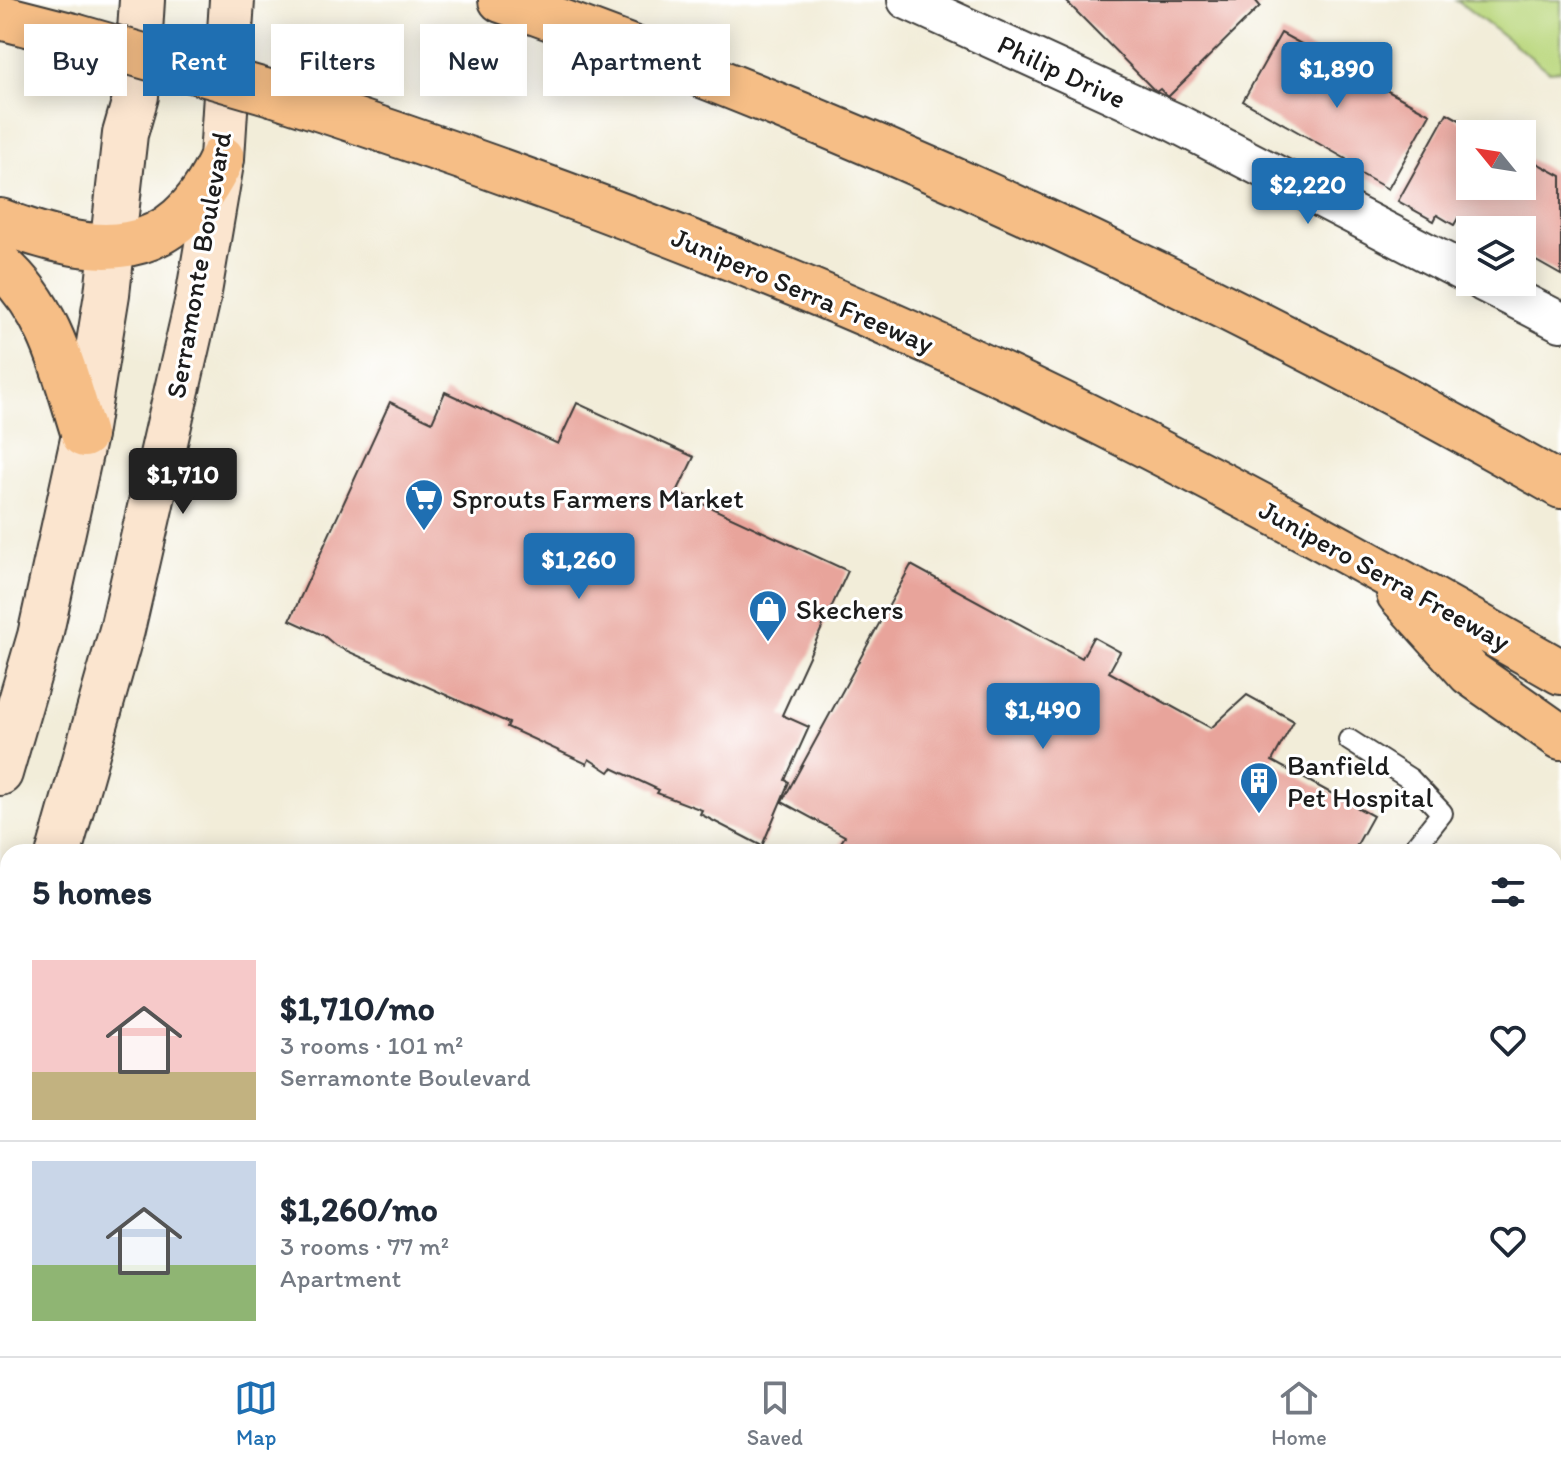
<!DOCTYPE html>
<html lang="en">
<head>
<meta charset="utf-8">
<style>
	body { margin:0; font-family:Itim,sans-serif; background:#f6f6f7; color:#1f2937; height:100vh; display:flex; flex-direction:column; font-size:30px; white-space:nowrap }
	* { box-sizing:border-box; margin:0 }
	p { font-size:26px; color:#747a83 }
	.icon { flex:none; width:44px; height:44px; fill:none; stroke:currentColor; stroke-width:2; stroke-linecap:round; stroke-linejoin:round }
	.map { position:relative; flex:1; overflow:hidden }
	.side { position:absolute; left:0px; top:844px; width:1562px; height:512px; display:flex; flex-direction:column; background:#fff; border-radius:24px 24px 0 0; box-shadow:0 4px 20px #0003 }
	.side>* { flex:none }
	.hud { position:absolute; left:24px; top:24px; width:800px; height:72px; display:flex; gap:16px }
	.needle { width:52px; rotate:300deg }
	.tools { position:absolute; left:1456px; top:120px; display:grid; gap:16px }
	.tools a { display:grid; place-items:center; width:80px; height:80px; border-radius:0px; background:#fff; box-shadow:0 4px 20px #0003; font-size:40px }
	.price { position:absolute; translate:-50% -68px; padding:0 18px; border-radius:8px; background:#1f6fb2; color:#fff; font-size:26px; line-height:52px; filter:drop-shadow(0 2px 4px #0008) }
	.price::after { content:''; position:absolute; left:50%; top:48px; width:24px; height:18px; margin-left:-12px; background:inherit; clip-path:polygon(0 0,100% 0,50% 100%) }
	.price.current { background:#222; color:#fff }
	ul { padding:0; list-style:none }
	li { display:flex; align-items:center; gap:24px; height:200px; padding:0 32px }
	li+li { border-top:2px solid #e0e1e3 }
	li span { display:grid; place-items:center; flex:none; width:224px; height:160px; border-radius:0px; color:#555 }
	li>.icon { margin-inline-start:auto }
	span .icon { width:96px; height:96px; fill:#fffc; stroke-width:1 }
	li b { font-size:34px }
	h2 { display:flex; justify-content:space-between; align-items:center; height:96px; padding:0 32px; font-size:34px }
	.chip { padding:0 28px; border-radius:0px; background:#fff; box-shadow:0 4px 20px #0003; font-size:28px; line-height:72px }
	.chip.current { background:#1f6fb2; color:#fff }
	.tabs { display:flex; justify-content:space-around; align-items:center; height:112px; border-top:2px solid #e0e1e3; background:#fff; font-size:22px; color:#747a83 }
	.tabs a { display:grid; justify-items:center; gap:4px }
	.tabs .current { color:#1f6fb2 }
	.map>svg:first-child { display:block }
	.green { fill:#bad77d; stroke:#6b7a4c; stroke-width:2 }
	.building { fill:#e8a49b }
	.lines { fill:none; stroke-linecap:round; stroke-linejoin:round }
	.lane-casing { stroke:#3c3b38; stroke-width:24 }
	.street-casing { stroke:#3c3b38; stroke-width:42 }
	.secondary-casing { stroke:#3c3b38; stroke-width:48 }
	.highway-casing { stroke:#3c3b38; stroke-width:48 }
	.lane { stroke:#fff; stroke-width:20 }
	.street { stroke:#fff; stroke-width:38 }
	.secondary { stroke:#fbe5cf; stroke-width:44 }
	.highway { stroke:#f6be86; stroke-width:44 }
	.highway-bridge-casing { stroke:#3c3b38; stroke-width:48; stroke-linecap:butt }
	.highway-bridge { stroke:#f6be86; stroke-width:44 }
	.labels { text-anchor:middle; stroke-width:6; stroke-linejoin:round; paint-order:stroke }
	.street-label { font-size:28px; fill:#1c1c1c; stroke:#fff }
	.poi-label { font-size:28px; fill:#1c1c1c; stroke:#fff; text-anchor:start }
</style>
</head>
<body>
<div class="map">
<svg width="1561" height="1356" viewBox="0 0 1561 1356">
	<rect width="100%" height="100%" fill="#fff"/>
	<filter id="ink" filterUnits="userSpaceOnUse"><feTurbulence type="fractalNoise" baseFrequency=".0125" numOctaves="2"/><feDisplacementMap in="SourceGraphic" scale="16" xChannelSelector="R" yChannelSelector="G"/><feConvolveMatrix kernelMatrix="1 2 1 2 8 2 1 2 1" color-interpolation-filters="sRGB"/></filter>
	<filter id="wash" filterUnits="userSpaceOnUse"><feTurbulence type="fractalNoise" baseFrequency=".006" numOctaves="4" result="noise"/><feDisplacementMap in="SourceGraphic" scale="32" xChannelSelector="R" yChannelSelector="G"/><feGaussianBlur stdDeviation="1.8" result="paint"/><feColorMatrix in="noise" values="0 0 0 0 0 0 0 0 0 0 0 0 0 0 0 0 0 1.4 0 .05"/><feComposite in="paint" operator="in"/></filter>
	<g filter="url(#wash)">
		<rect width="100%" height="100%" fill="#f2edd9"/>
		<path class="green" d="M1456 0H1561V70L1549 71Z"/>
		<g id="blocks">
			<path class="building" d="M1065 0H1255L1260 6 1168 97 1160 89 1156 92Z
				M1281 33 1430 114 1388 189 1343 164 1346 159 1243 101Z
				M1447 113 1485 134H1470V186H1522V155L1561 176V275L1522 253V230H1480L1458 218 1454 225 1437 215 1434 221 1398 201Z
				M445 392 558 444 577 403 694 457 677 492 848 571 782 715 809 727 785 780 789 782 762 846 700 814 702 810 657 793 659 790 612 768 609 772 589 759 587 764 507 727 509 723 336 646 323 635 290 620 390 402 432 422Z
				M911 565 1082 658 1093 637 1120 652 1109 672 1211 728 1247 695 1294 721 1272 761 1373 816 1353 852H854L840 844 845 836 782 802Z
				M1554 958 1561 962V1251L1554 1262Z
				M8 1105V1135L0 1131Z
				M445 1348H544L540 1356H462Z
				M750 1348H829L842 1356H746Z
				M1187 1348H1288L1283 1356H1200Z
				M1328 1348H1388L1401 1356H1324Z"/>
		</g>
	</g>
	<g filter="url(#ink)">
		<use href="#blocks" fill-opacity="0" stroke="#3c3b38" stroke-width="2"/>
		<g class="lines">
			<defs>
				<path id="lane" d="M1349 740 1410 779 1442 813 1411 852
					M920 1348 935 1356
					M1486 1348 1499 1356
					M585 1356 589 1348
					M1104 1356 1109 1348
					M1558 1356 1561 1352"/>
				<path id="street" d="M907 0 1174 122 1470 275
					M1483 282 1561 322"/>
				<path id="secondary" d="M0 773 40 636 84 435 107 294 125 134 136 96 142 0
					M59 852 122 630 198 298 222 158 232 0
					M0 993 8 976
					M0 1219 8 1223
					M0 1307 8 1310
					M88 1348 105 1356
					M274 1348 290 1356"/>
				<path id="highway" d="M501 0C869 130 1221 293 1561 486
					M0 17 74 36
					M275 94C543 181 807 280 1061 403 1231 486 1397 579 1561 672
					M0 221C96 258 172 266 222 158
					M0 265C51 309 64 372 84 435
					M1399 594 1470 673 1561 737"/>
			</defs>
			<use href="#lane" class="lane-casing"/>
			<use href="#street" class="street-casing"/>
			<use href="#secondary" class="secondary-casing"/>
			<use href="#highway" class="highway-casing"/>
			<use href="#lane" class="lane"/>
			<use href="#street" class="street"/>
			<use href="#secondary" class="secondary"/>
			<use href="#highway" class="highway"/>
			<defs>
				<path id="highway-bridge" d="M74 36 275 94"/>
			</defs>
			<use href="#highway-bridge" class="highway-bridge-casing"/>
			<use href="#highway-bridge" class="highway-bridge"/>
		</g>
	</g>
	<defs>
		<symbol id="supermarket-pin" viewBox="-11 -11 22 30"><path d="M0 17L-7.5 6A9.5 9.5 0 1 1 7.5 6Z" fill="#1f6fb2" stroke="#fff"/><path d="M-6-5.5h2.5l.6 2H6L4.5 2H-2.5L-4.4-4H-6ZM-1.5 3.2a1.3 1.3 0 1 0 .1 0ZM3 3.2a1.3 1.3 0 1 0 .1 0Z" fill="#fff"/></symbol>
		<symbol id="shop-pin" viewBox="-11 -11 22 30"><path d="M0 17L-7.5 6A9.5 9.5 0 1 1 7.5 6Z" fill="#1f6fb2" stroke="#fff"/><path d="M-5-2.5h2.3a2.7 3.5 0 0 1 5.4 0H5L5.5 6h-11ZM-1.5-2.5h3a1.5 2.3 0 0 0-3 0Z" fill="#fff"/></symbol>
		<symbol id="building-pin" viewBox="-11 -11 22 30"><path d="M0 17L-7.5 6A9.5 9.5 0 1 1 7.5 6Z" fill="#1f6fb2" stroke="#fff"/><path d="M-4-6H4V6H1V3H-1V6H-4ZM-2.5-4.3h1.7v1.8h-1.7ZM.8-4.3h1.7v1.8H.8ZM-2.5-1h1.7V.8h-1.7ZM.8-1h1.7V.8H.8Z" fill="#fff"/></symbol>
	</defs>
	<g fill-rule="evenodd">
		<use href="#supermarket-pin" x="402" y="476" width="44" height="60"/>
		<use href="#shop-pin" x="746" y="587" width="44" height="60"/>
		<use href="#building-pin" x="1237" y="759" width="44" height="60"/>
	</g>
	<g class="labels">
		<g class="street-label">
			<text transform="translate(1062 71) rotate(25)" y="10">Philip Drive</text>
			<text transform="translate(198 265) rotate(-80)" y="10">Serramonte Boulevard</text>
			<text transform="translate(803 290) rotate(23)" y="10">Junipero Serra Freeway</text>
			<text transform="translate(1385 575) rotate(29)" y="10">Junipero Serra Freeway</text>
		</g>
		<g class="poi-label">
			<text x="452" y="508">Sprouts Farmers Market</text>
			<text x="796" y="619">Skechers</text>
			<text x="1287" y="775">Banfield<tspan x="1287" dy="32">Pet Hospital</tspan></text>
		</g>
	</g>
</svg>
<div class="tools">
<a><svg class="needle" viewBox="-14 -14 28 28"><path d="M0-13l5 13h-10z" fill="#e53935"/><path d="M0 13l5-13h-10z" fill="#747a83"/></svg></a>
<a><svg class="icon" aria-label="layers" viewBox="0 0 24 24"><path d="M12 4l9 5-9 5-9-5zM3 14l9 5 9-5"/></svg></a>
</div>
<b class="price" style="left:1337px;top:110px">$1,890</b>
<b class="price" style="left:1308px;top:226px">$2,220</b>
<b class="price current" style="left:183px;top:516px">$1,710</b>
<b class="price" style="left:579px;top:601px">$1,260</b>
<b class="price" style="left:1043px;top:751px">$1,490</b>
<div class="hud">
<a class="chip">Buy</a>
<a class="chip current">Rent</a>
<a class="chip">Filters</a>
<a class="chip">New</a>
<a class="chip">Apartment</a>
</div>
<section class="side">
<h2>5 homes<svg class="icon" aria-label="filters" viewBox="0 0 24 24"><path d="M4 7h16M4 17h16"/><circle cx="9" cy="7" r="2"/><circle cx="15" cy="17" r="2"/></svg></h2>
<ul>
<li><span style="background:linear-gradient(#f6c9c9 70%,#c2b280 0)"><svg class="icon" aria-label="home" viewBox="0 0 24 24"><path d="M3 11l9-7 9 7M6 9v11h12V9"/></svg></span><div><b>$1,710/mo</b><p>3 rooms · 101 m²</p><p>Serramonte Boulevard</p></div><svg class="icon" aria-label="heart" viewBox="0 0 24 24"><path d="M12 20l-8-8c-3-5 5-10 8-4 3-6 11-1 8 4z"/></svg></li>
<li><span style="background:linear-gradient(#c9d6e8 65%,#8fb573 0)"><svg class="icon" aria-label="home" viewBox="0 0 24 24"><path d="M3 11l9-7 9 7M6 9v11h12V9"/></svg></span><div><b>$1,260/mo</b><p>3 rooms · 77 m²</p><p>Apartment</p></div><svg class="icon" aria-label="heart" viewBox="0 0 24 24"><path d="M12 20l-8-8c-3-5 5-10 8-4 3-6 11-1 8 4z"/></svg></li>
</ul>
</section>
</div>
<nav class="tabs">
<a class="current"><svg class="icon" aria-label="map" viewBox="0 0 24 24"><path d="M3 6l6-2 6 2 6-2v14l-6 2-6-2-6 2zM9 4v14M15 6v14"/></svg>Map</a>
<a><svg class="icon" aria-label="saved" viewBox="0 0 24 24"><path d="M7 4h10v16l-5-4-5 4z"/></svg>Saved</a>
<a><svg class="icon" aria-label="home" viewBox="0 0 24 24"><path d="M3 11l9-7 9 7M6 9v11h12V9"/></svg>Home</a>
</nav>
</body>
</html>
